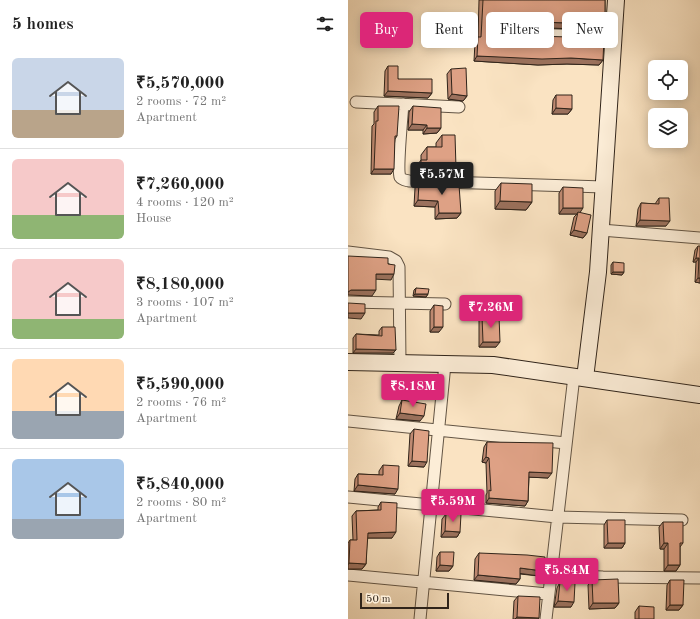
<!DOCTYPE html>
<html lang="en">
<head>
<meta charset="utf-8">
<style>
	body { margin:0; font-family:"Old Standard TT",serif; background:#f6f6f6; color:#222; height:100vh; display:flex; flex-direction:column; font-size:15px; white-space:nowrap }
	* { box-sizing:border-box; margin:0 }
	p { font-size:13px; color:#767676 }
	.icon { flex:none; width:22px; height:22px; fill:none; stroke:currentColor; stroke-width:2; stroke-linecap:round; stroke-linejoin:round }
	.map { position:relative; flex:1; overflow:hidden }
	.sheet { display:flex; flex-direction:column; background:#fff; width:348px }
	.sheet>* { flex:none }
	.banner { position:absolute; left:12px; top:12px; width:280px; height:36px; display:flex; gap:8px }
	.tools { position:absolute; left:300px; top:60px; display:grid; gap:8px }
	.tools a { display:grid; place-items:center; width:40px; height:40px; border-radius:6px; background:#fff; box-shadow:0 2px 10px #0003; font-size:20px }
	.scale { position:absolute; left:12px; bottom:10px; width:89px; box-sizing:border-box; padding-left:4px; border:2px solid #30241a; border-top:0; font-size:11px; line-height:14px; white-space:nowrap; color:#30241a; -webkit-text-stroke:3px #fcedd7; paint-order:stroke }
	.price { position:absolute; translate:-50% -34px; padding:0 9px; border-radius:4px; background:#db2777; color:#fff; font-size:13px; line-height:26px; filter:drop-shadow(0 1px 2px #0008) }
	.price::after { content:''; position:absolute; left:50%; top:24px; width:12px; height:9px; margin-left:-6px; background:inherit; clip-path:polygon(0 0,100% 0,50% 100%) }
	.price.current { background:#222; color:#fff }
	ul { padding:0; list-style:none }
	li { display:flex; align-items:center; gap:12px; height:100px; padding:0 12px }
	li+li { border-top:1px solid #e0e0e0 }
	li span { display:grid; place-items:center; flex:none; width:112px; height:80px; border-radius:6px; color:#555 }
	li>.icon { margin-inline-start:auto }
	span .icon { width:48px; height:48px; fill:#fffc; stroke-width:1 }
	li b { font-size:17px }
	h2 { display:flex; justify-content:space-between; align-items:center; height:48px; padding:0 12px; font-size:17px }
	.chip { padding:0 14px; border-radius:6px; background:#fff; box-shadow:0 2px 10px #0003; font-size:14px; line-height:36px }
	.chip.current { background:#db2777; color:#fff }
	main { display:flex; flex:1; min-height:0 }
	.map>svg:first-child { display:block }
	.lines { fill:none; stroke-linecap:round; stroke-linejoin:round }
	.street-casing { stroke:#625444; stroke-width:13 }
	.secondary-casing { stroke:#30241a; stroke-width:18 }
	.street { stroke:#fcedd7; stroke-width:11 }
	.secondary { stroke:#fcedd7; stroke-width:16 }
	.wall { fill:#bf8a72; stroke:#30241a }
	.shaded-wall { fill:#9b715d; stroke:#30241a }
	.building { fill:#dea185; stroke:#30241a }
</style>
</head>
<body>
<main>
<section class="sheet">
<h2>5 homes<svg class="icon" aria-label="filters" viewBox="0 0 24 24"><path d="M4 7h16M4 17h16"/><circle cx="9" cy="7" r="2"/><circle cx="15" cy="17" r="2"/></svg></h2>
<ul>
<li><span style="background:linear-gradient(#c9d6e8 65%,#b9a48a 0)"><svg class="icon" aria-label="home" viewBox="0 0 24 24"><path d="M3 11l9-7 9 7M6 9v11h12V9"/></svg></span><div><b>₹5,570,000</b><p>2 rooms · 72 m²</p><p>Apartment</p></div></li>
<li><span style="background:linear-gradient(#f6c9c9 70%,#8fb573 0)"><svg class="icon" aria-label="home" viewBox="0 0 24 24"><path d="M3 11l9-7 9 7M6 9v11h12V9"/></svg></span><div><b>₹7,260,000</b><p>4 rooms · 120 m²</p><p>House</p></div></li>
<li><span style="background:linear-gradient(#f6c9c9 75%,#8fb573 0)"><svg class="icon" aria-label="home" viewBox="0 0 24 24"><path d="M3 11l9-7 9 7M6 9v11h12V9"/></svg></span><div><b>₹8,180,000</b><p>3 rooms · 107 m²</p><p>Apartment</p></div></li>
<li><span style="background:linear-gradient(#ffd9b3 65%,#9aa5b1 0)"><svg class="icon" aria-label="home" viewBox="0 0 24 24"><path d="M3 11l9-7 9 7M6 9v11h12V9"/></svg></span><div><b>₹5,590,000</b><p>2 rooms · 76 m²</p><p>Apartment</p></div></li>
<li><span style="background:linear-gradient(#a9c7e8 75%,#9aa5b1 0)"><svg class="icon" aria-label="home" viewBox="0 0 24 24"><path d="M3 11l9-7 9 7M6 9v11h12V9"/></svg></span><div><b>₹5,840,000</b><p>2 rooms · 80 m²</p><p>Apartment</p></div></li>
</ul>
</section>
<div class="map">
<svg width="352" height="619" viewBox="0 0 352 619">
	<rect width="100%" height="100%" fill="#fae3c2"/>
	<filter id="stains"><feTurbulence type="fractalNoise" baseFrequency=".005" numOctaves="4"/><feColorMatrix values="0 0 0 0 .2 0 0 0 0 .09 0 0 0 0 .02 0 0 0 .5 -.17"/></filter>
	<radialGradient id="worn" r=".72"><stop offset=".6" stop-color="#630" stop-opacity="0"/><stop offset="1" stop-color="#630" stop-opacity=".3"/></radialGradient>
	<g class="lines">
		<defs>
			<path id="street" d="M149 33 266 37
				M8 102 111 107
				M55 104C54 116 49 170 52 177 54 180 57 180 61 181L256 187
				M253 230 352 238
				M0 252 41 257 48 261 51 267 52 363
				M0 302 97 304
				M0 421 218 443
				M0 497 209 517 334 520
				M0 575 200 594
				M203 575 255 577 352 578
				M72 619 97 364
				M198 619 226 376"/>
			<path id="secondary" d="M0 362 145 365 352 395
				M237 378 250 272 268 0"/>
		</defs>
		<use href="#street" class="street-casing"/>
		<use href="#secondary" class="secondary-casing"/>
		<use href="#street" class="street"/>
		<use href="#secondary" class="secondary"/>
	</g>
	<path class="wall" d="M131 0H257V24L253 30 149 26 146 28 149 33 152 35 255 60 251 65 219 64 190 65 126 61 127 42 130 38Z
		M40 66 50 79 84 93 80 98 36 96 37 71Z
		M103 69 119 96 115 101 100 99 99 74Z
		M208 95 224 109 220 114H204L205 100Z
		M30 106 49 136 47 139 43 174H23L24 126 26 124V112Z
		M65 106 93 128 89 133 75 134V130H60L61 112Z
		M94 135 108 168 102 175 68 174V167L73 160V155L79 147H88V143Z
		M71 183 113 213 109 218 87 219V207L66 206 67 188Z
		M153 183 184 202 178 210 147 209V191Z
		M215 187 232 212 239 233 235 238 222 235 226 217 229 214H211V193Z
		M311 198 318 226H288L290 209 293 203 307 204Z
		M350 246 352 283 347 282 348 262H345L347 250Z
		M265 262 276 272 274 275 263 274V265Z
		M68 288 80 294 78 297 65 296 66 290Z
		M86 305 91 332H82V311Z
		M134 316 148 347H131V321Z
		M34 327 48 350 45 353H5V338L8 334 31 335V331Z
		M54 400 72 421 48 419 51 406Z
		M66 429 76 467 60 466 62 434Z
		M139 442 200 478 181 477 180 501 177 506 138 503V495L139 493 138 463 134 462 136 447Z
		M35 465 47 494 6 491 7 479 10 474 31 475V471Z
		M33 502 44 538H19L18 564 14 569H0V543L2 540H5L4 516 8 511 30 510V507Z
		M98 514 112 532 109 537H93L94 519Z
		M259 520 277 543 274 548H256V525Z
		M315 522 335 543 332 547V565L328 571H316V549H312L311 527Z
		M92 552 105 566 101 571H88L89 557Z
		M131 553 191 576 172 574V579L168 584 126 580 127 559Z
		M244 580 271 603 267 608 241 609 240 585Z
		M322 580 335 605 331 610H318L319 585Z
		M212 582 223 607H206L209 588Z
		M170 596 191 618 190 619H165L166 601Z
		M291 606 306 619H287V612Z"/>
	<path class="shaded-wall" d="M153 21 257 24 253 30 149 26 143 29 147 24Z
		M129 56 223 58 255 60 251 65 219 64 190 65 126 61Z
		M40 91 84 93 80 98 36 96Z
		M104 94 119 96 115 101 100 99Z
		M208 108 224 109 220 114H204Z
		M64 124 79 125 75 130H60Z
		M79 128H93L89 133 75 134Z
		M73 166 108 168 102 175 68 174Z
		M26 169H46L43 174H23Z
		M70 200 90 201 87 207 66 206Z
		M152 201 184 202 178 210 147 209Z
		M215 208H235L231 214 230 212 229 214H211Z
		M91 213H113L109 218 87 219Z
		M292 220 322 221 318 226H288Z
		M226 230 239 233 235 238 222 235Z
		M348 258H351L348 262H345Z
		M265 272H276L274 275 263 274Z
		M28 274H46L43 280 25 279Z
		M350 278H352V283L347 282Z
		M3 290H28L24 296 0 295V292Z
		M67 294H80L78 297 65 296Z
		M0 313H17L13 319 0 318Z
		M86 327H95L91 332H82Z
		M135 342H152L148 347H131Z
		M8 349 48 350 45 353H5Z
		M52 413 76 416 72 421 48 419Z
		M138 457 141 458 138 463 134 462Z
		M64 461 79 462 76 467 60 466Z
		M181 472 204 473 200 478 178 477Z
		M10 485 50 489 47 494 6 491Z
		M141 498 180 501 177 506 138 503Z
		M97 531 112 532 109 537H93Z
		M48 532 44 538H16L20 533Z
		M260 543H277L274 548H256Z
		M316 543H320L316 549H312Z
		M1 563 18 564 14 569H0V565Z
		M92 565 105 566 101 571H88Z
		M320 565H332L328 571H316Z
		M172 568 195 571 191 576 169 573Z
		M130 575 172 579 168 584 126 580Z
		M210 601 226 602 223 607H206Z
		M245 603H271L267 608 241 609Z
		M322 605H335L331 610H318Z
		M169 617 191 618 190 619H167Z"/>
	<path class="building" d="M135 0H257V24L153 21 147 24 146 28 149 33 152 35 256 38 255 60 223 58 194 59 129 56 130 37H133Z
		M40 66H50V79H84V93L40 91Z
		M118 68 119 96 104 94 103 69Z
		M208 95H224V109L208 108Z
		M30 106H51L49 136H47L46 169H26L28 121H30Z
		M65 106 93 108V128H79V125L64 124Z
		M94 135H107L108 168 73 166V160H79V147H94Z
		M71 183 111 185 113 213H91L90 201 70 200Z
		M153 183 184 184V202L152 201Z
		M215 187 235 188V208H215Z
		M311 198H321L322 221 292 220 293 203 311 204Z
		M230 212 243 215 239 233 226 230Z
		M350 246H352V278H350L351 258H348Z
		M0 256 40 258V264L47 265 46 274H28V290H3L0 292Z
		M265 262 276 263V272H265Z
		M68 288 81 289 80 294H67Z
		M0 303 17 304V313H0Z
		M86 305 95 306V327H86Z
		M134 316H151L152 342H135Z
		M34 327H47L48 350 8 349V334L34 336Z
		M54 400 78 404 76 416 52 413Z
		M66 429 81 431 79 462 64 461Z
		M139 442 205 443 204 473 181 472 180 501 141 498V490L143 491 141 458 138 457Z
		M35 465 51 466 50 489 10 485V474L35 475Z
		M33 502 49 503 48 532 20 533 18 564 1 563 2 540H9L8 511 33 510Z
		M98 514H113L112 532 97 531Z
		M259 520H277V543H260Z
		M315 522H335V543H332V565H320V543H316Z
		M92 552H106L105 566 92 565Z
		M131 553 179 555 197 557 195 571 172 568V579L130 575Z
		M270 579 271 603H245L244 580Z
		M322 580H336L335 605H322Z
		M212 582 227 583 226 602 210 601Z
		M170 596 192 597 191 618 169 617Z
		M291 606 306 607V619H291Z"/>
	<rect width="100%" height="100%" filter="url(#stains)"/>
	<rect width="100%" height="100%" fill="url(#worn)"/>
</svg>
<div class="tools">
<a><svg class="icon" aria-label="locate" viewBox="0 0 24 24"><circle cx="12" cy="12" r="6"/><path d="M12 2v4M12 18v4M2 12h4M18 12h4"/></svg></a>
<a><svg class="icon" aria-label="layers" viewBox="0 0 24 24"><path d="M12 4l9 5-9 5-9-5zM3 14l9 5 9-5"/></svg></a>
</div>
<div class="scale">50 m</div>
<b class="price current" style="left:94px;top:196px">₹5.57M</b>
<b class="price" style="left:143px;top:329px">₹7.26M</b>
<b class="price" style="left:65px;top:408px">₹8.18M</b>
<b class="price" style="left:105px;top:523px">₹5.59M</b>
<b class="price" style="left:219px;top:592px">₹5.84M</b>
<div class="banner">
<a class="chip current">Buy</a>
<a class="chip">Rent</a>
<a class="chip">Filters</a>
<a class="chip">New</a>
</div>
</div>
</main>
</body>
</html>
